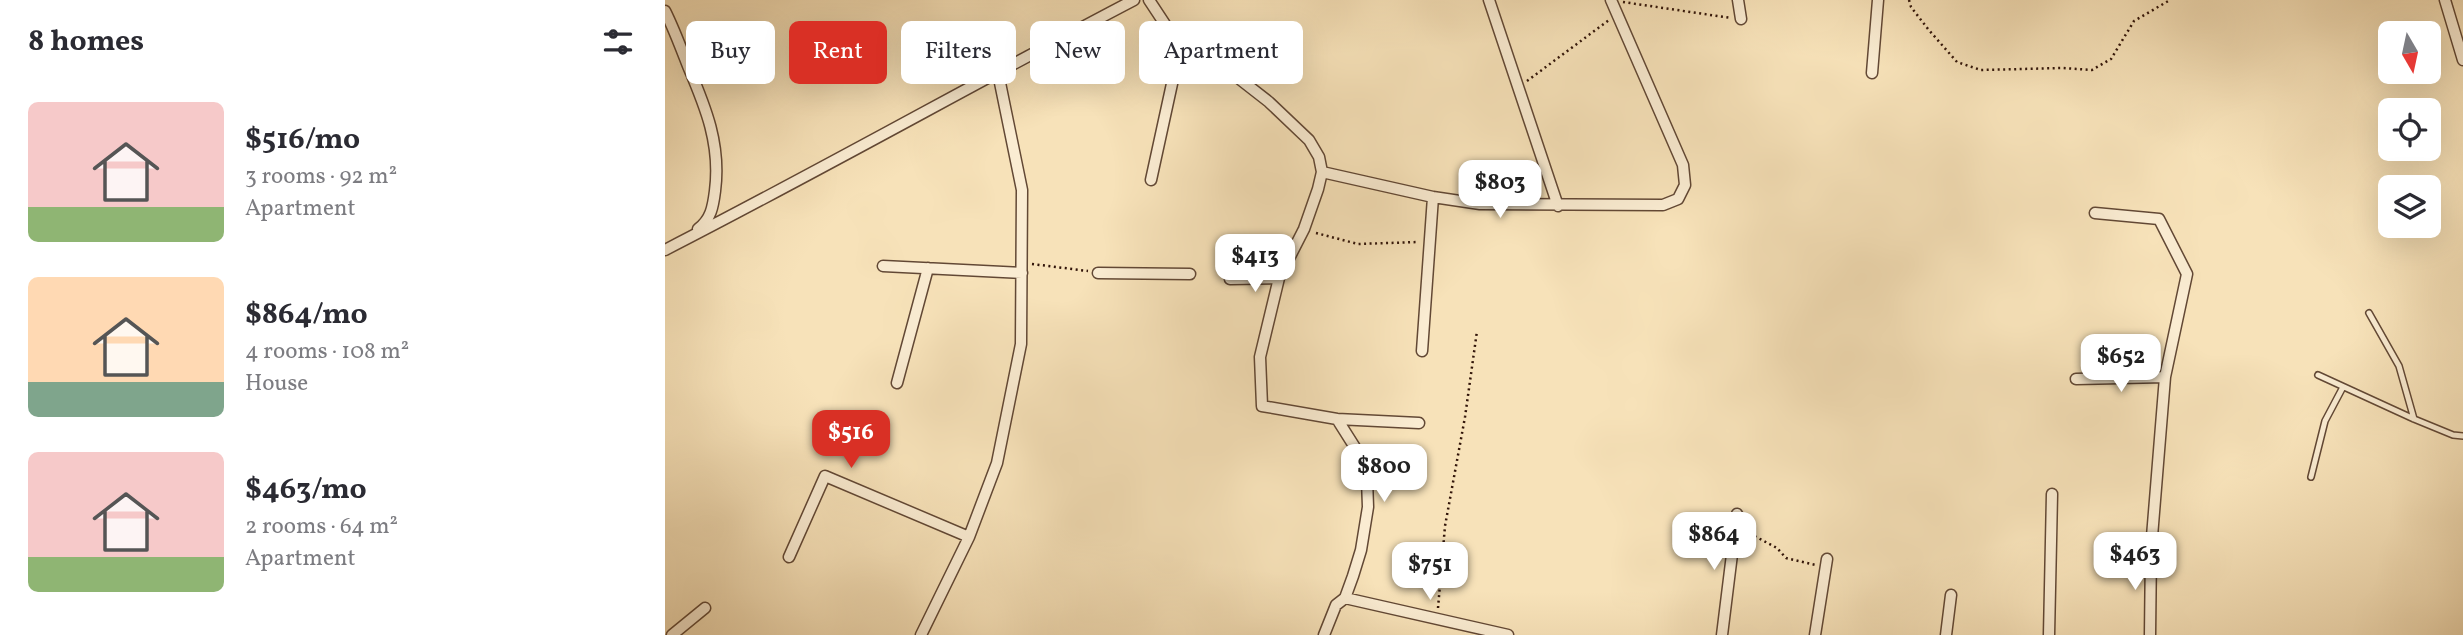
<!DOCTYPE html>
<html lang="en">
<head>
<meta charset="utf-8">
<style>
	body { margin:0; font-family:Vollkorn,serif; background:#f2f2f3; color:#2b2b33; height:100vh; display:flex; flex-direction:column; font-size:26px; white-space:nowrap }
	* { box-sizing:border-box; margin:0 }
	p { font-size:23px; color:#7c7c81 }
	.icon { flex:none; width:38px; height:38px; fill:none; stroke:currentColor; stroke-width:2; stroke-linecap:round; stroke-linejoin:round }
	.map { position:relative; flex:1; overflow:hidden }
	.sheet { display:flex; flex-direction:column; background:#fff; width:665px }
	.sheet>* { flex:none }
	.banner { position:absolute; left:21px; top:21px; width:665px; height:63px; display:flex; gap:14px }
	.needle { width:46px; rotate:171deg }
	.tools { position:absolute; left:1713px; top:21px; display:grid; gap:14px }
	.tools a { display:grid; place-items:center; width:63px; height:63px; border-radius:10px; background:#fff; box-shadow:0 7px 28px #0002; font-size:35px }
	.price { position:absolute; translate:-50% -60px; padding:0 16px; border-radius:14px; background:#fff; color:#222; font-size:23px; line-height:46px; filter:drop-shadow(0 2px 4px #0008) }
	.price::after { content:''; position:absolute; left:50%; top:42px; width:21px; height:16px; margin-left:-10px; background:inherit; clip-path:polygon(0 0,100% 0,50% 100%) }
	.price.current { background:#d93025; color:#fff }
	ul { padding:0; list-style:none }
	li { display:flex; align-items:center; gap:21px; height:175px; padding:0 28px }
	li span { display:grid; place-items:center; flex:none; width:196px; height:140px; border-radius:10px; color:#555 }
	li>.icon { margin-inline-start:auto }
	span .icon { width:84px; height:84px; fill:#fffc; stroke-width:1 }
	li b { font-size:30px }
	h2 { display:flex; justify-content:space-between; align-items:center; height:84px; padding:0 28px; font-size:30px }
	.pill { padding:0 24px; border-radius:10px; background:#fff; box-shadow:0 7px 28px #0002; font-size:24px; line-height:63px }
	.pill.current { background:#d93025; color:#fff }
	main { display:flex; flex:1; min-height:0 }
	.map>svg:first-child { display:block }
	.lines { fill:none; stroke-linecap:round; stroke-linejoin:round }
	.lane-casing { stroke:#624835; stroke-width:8 }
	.street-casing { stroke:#624835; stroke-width:13 }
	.path { stroke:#311409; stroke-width:2.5; stroke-dasharray:2 3.5; stroke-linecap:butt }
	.lane { stroke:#faecd2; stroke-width:5 }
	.street { stroke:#faecd2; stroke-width:10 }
</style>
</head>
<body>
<main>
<section class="sheet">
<h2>8 homes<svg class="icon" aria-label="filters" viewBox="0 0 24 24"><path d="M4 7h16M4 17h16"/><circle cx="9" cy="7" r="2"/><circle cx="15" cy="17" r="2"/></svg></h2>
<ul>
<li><span style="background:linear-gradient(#f6c9c9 75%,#8fb573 0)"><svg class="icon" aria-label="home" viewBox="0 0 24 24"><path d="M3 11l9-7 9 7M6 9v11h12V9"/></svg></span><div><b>$516/mo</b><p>3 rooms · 92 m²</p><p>Apartment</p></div></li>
<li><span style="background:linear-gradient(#ffd9b3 75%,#7fa58c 0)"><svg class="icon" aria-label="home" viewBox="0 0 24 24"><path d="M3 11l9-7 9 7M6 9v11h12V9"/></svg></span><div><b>$864/mo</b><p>4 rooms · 108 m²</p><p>House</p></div></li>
<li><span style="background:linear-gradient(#f6c9c9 75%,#8fb573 0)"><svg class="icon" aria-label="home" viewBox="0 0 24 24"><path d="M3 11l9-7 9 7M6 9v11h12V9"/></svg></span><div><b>$463/mo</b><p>2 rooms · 64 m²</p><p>Apartment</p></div></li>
</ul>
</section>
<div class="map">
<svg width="1798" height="635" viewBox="0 0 1798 635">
	<rect width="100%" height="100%" fill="#f7e2b9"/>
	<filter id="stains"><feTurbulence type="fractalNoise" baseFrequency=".00286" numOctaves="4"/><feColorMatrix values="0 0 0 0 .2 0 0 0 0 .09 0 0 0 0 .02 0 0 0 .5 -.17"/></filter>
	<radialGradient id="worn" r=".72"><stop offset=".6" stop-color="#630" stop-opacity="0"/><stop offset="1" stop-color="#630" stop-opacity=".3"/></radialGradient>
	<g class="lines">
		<defs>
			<path id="lane" d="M1704 313 1734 366 1749 419
				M1653 375 1749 419 1788 435 1798 436
				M1646 477 1660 421 1678 387"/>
			<path id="street" d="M484 0 515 47 563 70 604 102 644 140 654 157 657 172 653 189 639 229 614 278 595 357 597 406 672 419 754 423
				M824 0 893 206
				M1073 0 1076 19
				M1780 0 1798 60
				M0 11C9 29 16 48 23 66 41 108 56 145 50 191 48 207 46 219 33 229
				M1207 73 1213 0
				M657 172 768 197 815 204 998 205 1013 199 1020 185 1018 165 946 0
				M486 180 515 47
				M1430 213 1494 219 1522 274 1500 377 1486 549 1485 635
				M0 250C158 169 312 82 469 0
				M218 266 357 273
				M433 273 525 274
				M565 279 614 278
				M757 351 768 197
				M1411 379 1500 377
				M232 383 263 268
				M124 557 160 476 304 537
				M680 598 843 635
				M7 635 40 608
				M256 635 304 537 332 463 356 344 357 190 333 73
				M659 635 671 605 680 598 688 576 696 550 703 507 702 479 696 457 672 419
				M1057 635 1072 514
				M1150 635 1162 559
				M1281 635 1286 595
				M1384 635 1387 494"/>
		</defs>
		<use href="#lane" class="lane-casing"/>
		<use href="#street" class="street-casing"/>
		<path class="path" d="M1244 0 1246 7 1263 29 1292 62 1316 70 1397 68 1427 70 1446 59 1469 21 1505 0
			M958 2 1066 18
			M862 81 944 20
			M651 233 693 244 754 242
			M367 264 423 271
			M1080 531 1112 548 1121 558 1151 565
			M773 608 780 526 800 417 812 331"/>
		<use href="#lane" class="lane"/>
		<use href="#street" class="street"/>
	</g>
	<rect width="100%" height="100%" filter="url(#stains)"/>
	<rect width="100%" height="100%" fill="url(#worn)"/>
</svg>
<div class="tools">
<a><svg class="needle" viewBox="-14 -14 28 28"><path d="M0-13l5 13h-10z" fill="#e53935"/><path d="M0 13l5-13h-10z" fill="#7c7c81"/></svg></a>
<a><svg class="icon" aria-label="locate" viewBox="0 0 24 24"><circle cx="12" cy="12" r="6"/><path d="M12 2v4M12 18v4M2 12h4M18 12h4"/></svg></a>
<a><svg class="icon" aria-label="layers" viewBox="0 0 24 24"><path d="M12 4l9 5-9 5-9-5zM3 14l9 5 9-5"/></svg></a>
</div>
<b class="price" style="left:835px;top:220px">$803</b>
<b class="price" style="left:590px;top:294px">$413</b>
<b class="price" style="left:1456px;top:394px">$652</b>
<b class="price current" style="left:186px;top:470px">$516</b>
<b class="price" style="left:719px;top:504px">$800</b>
<b class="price" style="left:1049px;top:572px">$864</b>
<b class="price" style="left:1470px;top:592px">$463</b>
<b class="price" style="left:765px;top:602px">$751</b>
<div class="banner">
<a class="pill">Buy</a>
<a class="pill current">Rent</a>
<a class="pill">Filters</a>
<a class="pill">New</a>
<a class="pill">Apartment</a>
</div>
</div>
</main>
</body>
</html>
